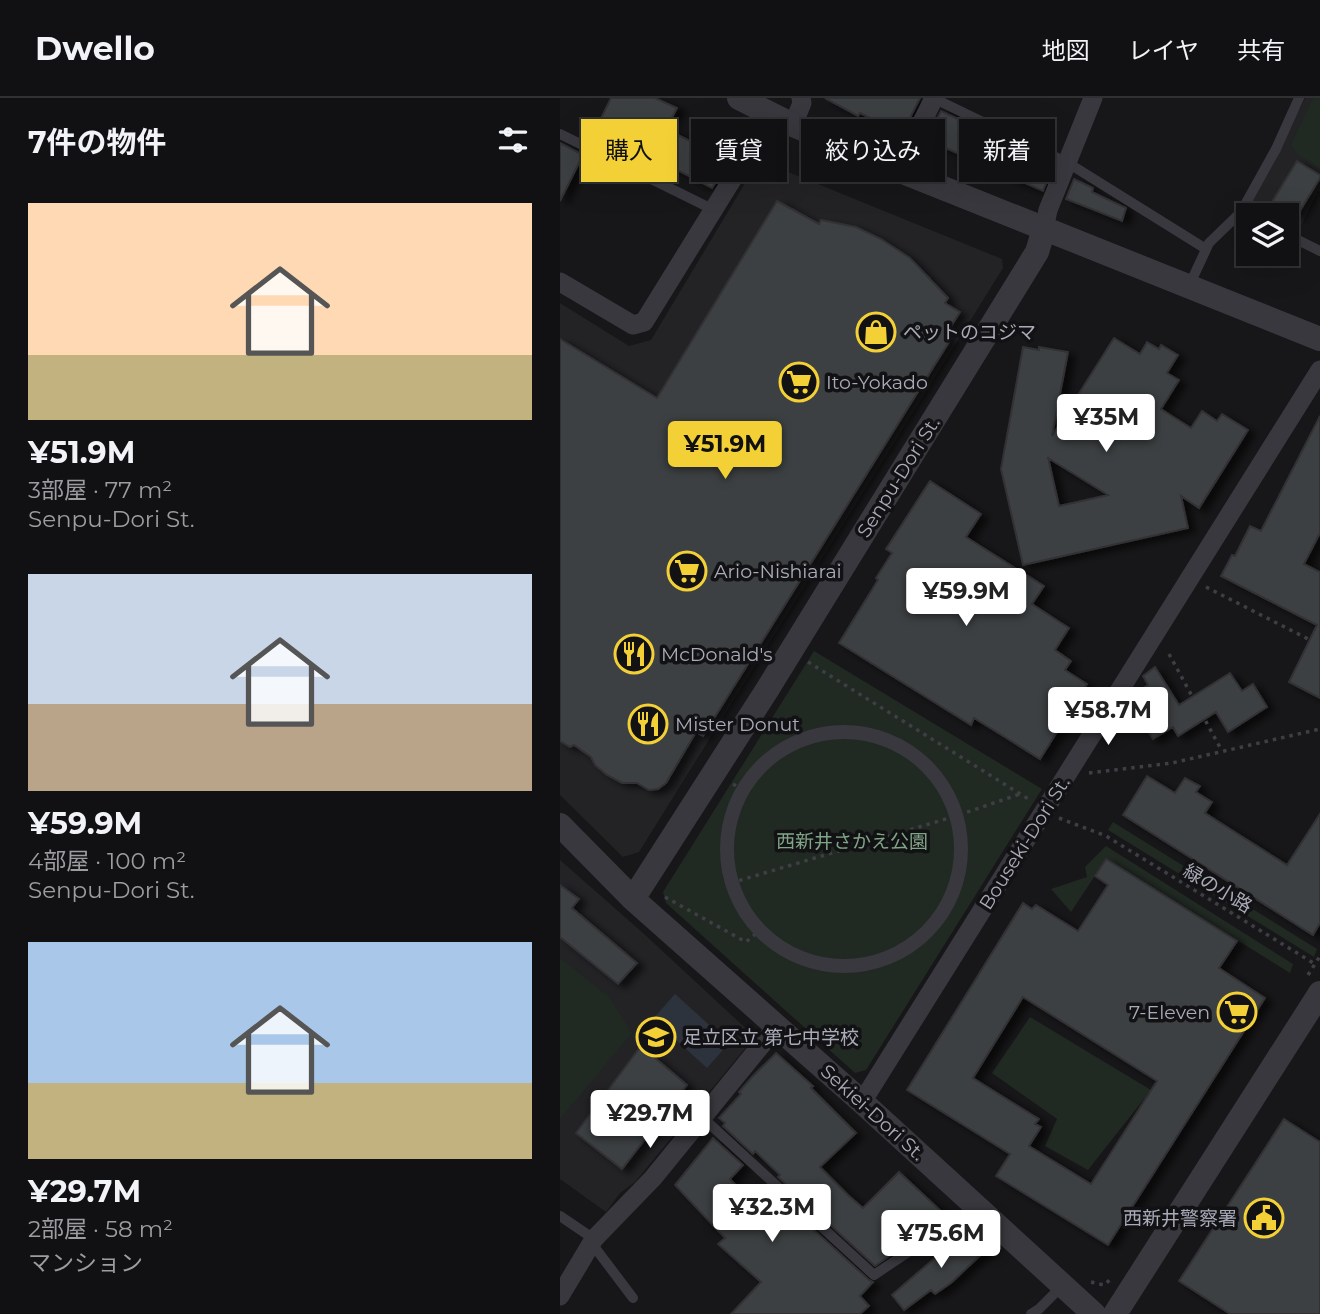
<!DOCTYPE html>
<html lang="ja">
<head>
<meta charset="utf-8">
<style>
	body { margin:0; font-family:Montserrat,"Noto Sans JP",sans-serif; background:#1a1a1c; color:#f1f3f6; height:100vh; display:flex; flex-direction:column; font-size:26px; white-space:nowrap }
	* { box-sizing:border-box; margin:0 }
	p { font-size:23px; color:#9c9da0 }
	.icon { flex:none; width:38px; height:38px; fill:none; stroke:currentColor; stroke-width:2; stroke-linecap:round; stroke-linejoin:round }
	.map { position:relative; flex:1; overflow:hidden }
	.details { display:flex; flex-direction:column; background:#111113; width:560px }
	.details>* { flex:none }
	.hud { position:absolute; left:21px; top:21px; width:634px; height:63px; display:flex; gap:14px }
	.buttons { position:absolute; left:676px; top:105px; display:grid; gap:14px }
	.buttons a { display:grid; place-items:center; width:63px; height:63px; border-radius:0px; background:#111113; box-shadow:0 7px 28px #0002,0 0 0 2px #303133; font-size:35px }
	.price { position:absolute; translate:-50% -60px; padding:0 16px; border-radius:7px; background:#fff; color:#222; font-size:23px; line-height:46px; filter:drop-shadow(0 2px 4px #0008) }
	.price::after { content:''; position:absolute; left:50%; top:42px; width:21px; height:16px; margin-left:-10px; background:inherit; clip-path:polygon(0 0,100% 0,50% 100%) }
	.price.selected { background:#f3d035; color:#111 }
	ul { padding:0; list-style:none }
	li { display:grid; align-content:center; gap:14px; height:371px; padding:0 28px }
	li span { display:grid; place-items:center; height:217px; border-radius:0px; color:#555 }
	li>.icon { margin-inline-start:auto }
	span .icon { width:126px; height:126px; fill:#fffc; stroke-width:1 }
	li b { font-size:30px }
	h2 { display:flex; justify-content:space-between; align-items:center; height:84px; padding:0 28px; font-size:30px }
	.chip { padding:0 24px; border-radius:0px; background:#111113; box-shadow:0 7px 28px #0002,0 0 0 2px #303133; font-size:24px; line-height:63px }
	.chip.selected { background:#f3d035; color:#111 }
	header { display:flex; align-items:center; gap:42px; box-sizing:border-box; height:98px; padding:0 35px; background:#111113; border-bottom:2px solid #303133 }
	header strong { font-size:33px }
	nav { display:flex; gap:38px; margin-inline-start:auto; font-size:24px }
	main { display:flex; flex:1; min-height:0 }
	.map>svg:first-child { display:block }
	.built { fill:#232326 }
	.green { fill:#212923 }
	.water { fill:#2d333d }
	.building { fill:#3e3f43; stroke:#313135; stroke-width:2; fill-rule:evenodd; filter:url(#shadow) }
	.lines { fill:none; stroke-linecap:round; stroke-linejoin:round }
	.path { stroke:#3e3f45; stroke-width:3.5; stroke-dasharray:3.5 5; stroke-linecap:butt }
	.service { stroke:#38383e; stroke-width:10 }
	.pedestrian { stroke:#38383e; stroke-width:14 }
	.minor { stroke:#38383e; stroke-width:19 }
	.tertiary { stroke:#38383e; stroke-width:24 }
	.labels { text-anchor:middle; stroke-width:7; stroke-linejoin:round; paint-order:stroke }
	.poi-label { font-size:19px; fill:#a9abb9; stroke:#121214; text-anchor:start }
	.street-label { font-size:19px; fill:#a9abb9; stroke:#121214 }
	.park-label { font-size:19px; fill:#80a488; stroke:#121214 }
</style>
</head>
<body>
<header>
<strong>Dwello</strong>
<nav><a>地図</a><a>レイヤ</a><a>共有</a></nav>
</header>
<main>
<section class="details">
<h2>7件の物件<svg class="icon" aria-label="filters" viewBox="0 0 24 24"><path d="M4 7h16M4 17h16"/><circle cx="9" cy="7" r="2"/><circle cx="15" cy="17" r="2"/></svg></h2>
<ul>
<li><span style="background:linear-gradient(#ffd9b3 70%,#c2b280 0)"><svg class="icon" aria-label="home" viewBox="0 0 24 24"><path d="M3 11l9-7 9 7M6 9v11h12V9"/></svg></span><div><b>¥51.9M</b><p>3部屋 · 77 m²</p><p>Senpu-Dori St.</p></div></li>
<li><span style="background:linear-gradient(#c9d6e8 60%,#b9a48a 0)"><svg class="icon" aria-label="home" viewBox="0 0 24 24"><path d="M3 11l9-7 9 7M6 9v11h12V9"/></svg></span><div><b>¥59.9M</b><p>4部屋 · 100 m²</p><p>Senpu-Dori St.</p></div></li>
<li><span style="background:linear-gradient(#a9c7e8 65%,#c2b280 0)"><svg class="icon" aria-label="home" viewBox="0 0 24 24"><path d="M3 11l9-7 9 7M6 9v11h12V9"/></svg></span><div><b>¥29.7M</b><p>2部屋 · 58 m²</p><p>マンション</p></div></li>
</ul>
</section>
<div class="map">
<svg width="760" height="1216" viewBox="0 0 760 1216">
	<defs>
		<filter id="shadow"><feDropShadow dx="7" dy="4" stdDeviation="3.5" flood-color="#0009"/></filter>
	</defs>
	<rect width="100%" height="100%" fill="#171719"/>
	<path class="built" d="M745 0H760V93H758L737 136 726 131V117H698L692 114 691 106 715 63Z
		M199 62 442 161 443 170 79 754 63 759 0 697V205L69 248 91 242Z
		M0 762 83 835 193 937 192 942 75 1084 60 1095 46 1114 0 1081Z"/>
	<path class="green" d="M753 0H760V71L738 57 731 47Z
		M254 553 482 691 306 972 295 975 106 805 103 794Z
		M553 724 757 851 754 859 548 732Z
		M546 748 733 866 730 875 546 761 511 814 491 791 527 779 525 769Z
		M0 860 49 899 72 935 0 1021Z
		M470 919 591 992 528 1072 485 1048 497 1021 432 975Z"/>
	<path class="water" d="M115 896 169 945 147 970 93 921Z"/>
	<path class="building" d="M51 0H95L117 10 106 31 142 49 153 28 182 43 152 90 102 64 96 75 31 41Z
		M265 0H360L343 34 337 33 300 15 298 18Z
		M381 13 493 66 483 93 367 42Z
		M0 45 23 57 0 103Z
		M737 63 760 77V80L736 119 712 104Z
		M514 81 533 90 532 94 566 110 562 123 506 101Z
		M217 103 259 126 261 122 296 129 321 141 350 160 388 200 385 205 400 214 385 238 391 241 143 638 136 634 106 685 98 691 89 692 77 685H62L47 677 35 667 31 659 14 647 10 649 0 643V241L97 300Z
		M554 240 580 256 587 244 599 251 601 247 618 257 607 275 619 282 601 311 631 330 642 313 657 323 662 316 688 332 639 410 621 398 628 430 463 467 441 371 463 249 479 252V249L508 254 492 338ZM488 359V360L548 397 499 408Z
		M760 318V435L744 466 760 474V600L729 584 757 527 661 478 672 457 675 458 690 428 701 433Z
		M370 383 421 416 406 439 484 488 472 506 509 530 495 552 511 563 505 572 527 586 480 661 414 620 411 627 279 545 318 482 316 480 332 455 326 451Z
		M595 569 619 607 670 575 682 593 693 586 707 609 668 634 656 614 618 638 613 629 593 641 568 602 571 598 588 587 583 578Z
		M587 678 615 695 625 680 640 688 636 694 652 704 645 715 727 767 760 716V825L753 837 563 717Z
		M546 761 677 843 659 870 705 900 548 1147 436 1078 450 1056 347 992 463 805 472 811 476 807 518 833 548 787 535 778ZM463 899 597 983 531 1086 469 1048 481 1029 475 1026 479 1021 413 980Z
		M0 787 19 801 12 810 77 865 58 886 0 839Z
		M81 948 127 987 62 1071 16 1035Z
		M216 955 253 988 251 990 296 1035 260 1069 288 1097 303 1110 339 1074 382 1114 359 1138 315 1168 218 1079 220 1077 195 1053 193 1056 163 1028 165 1025 159 1020 181 996 179 994 192 979Z
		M724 1021 760 1044V1216H670L619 1183Z
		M153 1040 183 1067 170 1081 191 1103 207 1089 309 1182 313 1184 300 1198 309 1208 300 1216H171L201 1184 158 1146 165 1140 115 1087Z
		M406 1133 426 1152 391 1185 375 1196 371 1192 344 1212 332 1197Z"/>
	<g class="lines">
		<path class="path" d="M646 489 760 547
			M609 556 662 653
			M248 564 470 702
			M529 675 612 665 760 631
			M173 686 183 692
			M499 720 546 738 755 866
			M171 785 396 718 460 696
			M105 799 186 844 199 833
			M748 877 760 858
			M531 1184 544 1187 552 1180"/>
		<path class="service" d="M373 0 508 65 646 151
			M0 36 154 112
			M726 136 760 153
			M629 188 649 145 681 114 716 51 739 0
			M143 1020 314 1177 417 1108
			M0 1118 34 1141
			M30 1147 36 1151 73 1200
			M471 1216 479 1211 502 1188"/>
		<path class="pedestrian" d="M167 751a117 117 0 1 1 234 0a117 117 0 1 1-234 0Z"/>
		<path class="minor" d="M233 27 242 5 241 0
			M338 72 374 0
			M484 131 488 112 533 0
			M0 184 73 227 84 224 212 17
			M302 1004 760 272
			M0 1198 34 1141 93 1080 216 929"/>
		<path class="tertiary" d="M179 0 233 27 338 72 760 241
			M0 727 73 801 302 1004 534 1216
			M73 801 207 592 477 154 484 131
			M555 1216 760 895"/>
	</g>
	<defs>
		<symbol id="shop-ring" viewBox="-11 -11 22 22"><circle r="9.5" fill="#121214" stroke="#f3d035" stroke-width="1.5"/><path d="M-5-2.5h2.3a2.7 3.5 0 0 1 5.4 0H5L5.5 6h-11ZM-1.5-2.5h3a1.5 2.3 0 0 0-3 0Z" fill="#f3d035"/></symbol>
		<symbol id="supermarket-ring" viewBox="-11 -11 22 22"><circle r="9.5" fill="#121214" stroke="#f3d035" stroke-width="1.5"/><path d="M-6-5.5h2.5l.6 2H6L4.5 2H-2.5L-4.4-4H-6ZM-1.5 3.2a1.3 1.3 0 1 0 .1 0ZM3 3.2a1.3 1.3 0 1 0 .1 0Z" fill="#f3d035"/></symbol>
		<symbol id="restaurant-ring" viewBox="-11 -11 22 22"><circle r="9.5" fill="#121214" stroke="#f3d035" stroke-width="1.5"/><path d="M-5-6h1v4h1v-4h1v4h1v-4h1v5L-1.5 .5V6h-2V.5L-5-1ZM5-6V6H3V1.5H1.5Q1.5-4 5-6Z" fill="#f3d035"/></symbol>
		<symbol id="school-ring" viewBox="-11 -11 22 22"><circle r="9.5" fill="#121214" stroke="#f3d035" stroke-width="1.5"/><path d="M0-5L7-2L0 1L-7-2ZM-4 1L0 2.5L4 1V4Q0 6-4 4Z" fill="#f3d035"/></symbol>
		<symbol id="civic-ring" viewBox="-11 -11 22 22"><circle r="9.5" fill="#121214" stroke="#f3d035" stroke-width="1.5"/><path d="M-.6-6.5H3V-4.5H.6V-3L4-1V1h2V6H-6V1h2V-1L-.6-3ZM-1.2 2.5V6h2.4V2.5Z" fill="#f3d035"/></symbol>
	</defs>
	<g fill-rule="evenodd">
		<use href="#shop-ring" x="294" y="212" width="44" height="44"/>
		<use href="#supermarket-ring" x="217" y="262" width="44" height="44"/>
		<use href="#supermarket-ring" x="105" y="451" width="44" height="44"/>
		<use href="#restaurant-ring" x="52" y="534" width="44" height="44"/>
		<use href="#restaurant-ring" x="66" y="604" width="44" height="44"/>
		<use href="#supermarket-ring" x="655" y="892" width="44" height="44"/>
		<use href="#school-ring" x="74" y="917" width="44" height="44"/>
		<use href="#civic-ring" x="682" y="1098" width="44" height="44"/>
	</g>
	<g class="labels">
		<g class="poi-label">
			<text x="343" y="241">ペットのコジマ</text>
			<text x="266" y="291">Ito-Yokado</text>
			<text x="154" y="480">Ario-Nishiarai</text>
			<text x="101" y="563">McDonald's</text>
			<text x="115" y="633">Mister Donut</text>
			<text x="650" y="921" text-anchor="end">7-Eleven</text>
			<text x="123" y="946">足立区立 第七中学校</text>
			<text x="677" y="1127" text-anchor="end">西新井警察署</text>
		</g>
		<g class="street-label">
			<text transform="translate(338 379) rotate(-58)" y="7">Senpu-Dori St.</text>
			<text transform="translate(464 745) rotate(-58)" y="7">Bouseki-Dori St.</text>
			<text transform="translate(658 790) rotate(31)" y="7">緑の小路</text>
			<text transform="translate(313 1014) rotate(42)" y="7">Sekiei-Dori St.</text>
		</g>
		<g class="park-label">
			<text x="292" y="750">西新井さかえ公園</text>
		</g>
	</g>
</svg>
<div class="buttons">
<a><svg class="icon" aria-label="layers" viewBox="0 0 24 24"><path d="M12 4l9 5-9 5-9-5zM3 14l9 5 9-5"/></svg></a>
</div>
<b class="price" style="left:546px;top:356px">¥35M</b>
<b class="price selected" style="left:165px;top:383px">¥51.9M</b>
<b class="price" style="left:406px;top:530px">¥59.9M</b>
<b class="price" style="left:548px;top:649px">¥58.7M</b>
<b class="price" style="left:90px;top:1052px">¥29.7M</b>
<b class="price" style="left:212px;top:1146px">¥32.3M</b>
<b class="price" style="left:381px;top:1172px">¥75.6M</b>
<div class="hud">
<a class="chip selected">購入</a>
<a class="chip">賃貸</a>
<a class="chip">絞り込み</a>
<a class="chip">新着</a>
</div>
</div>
</main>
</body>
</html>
